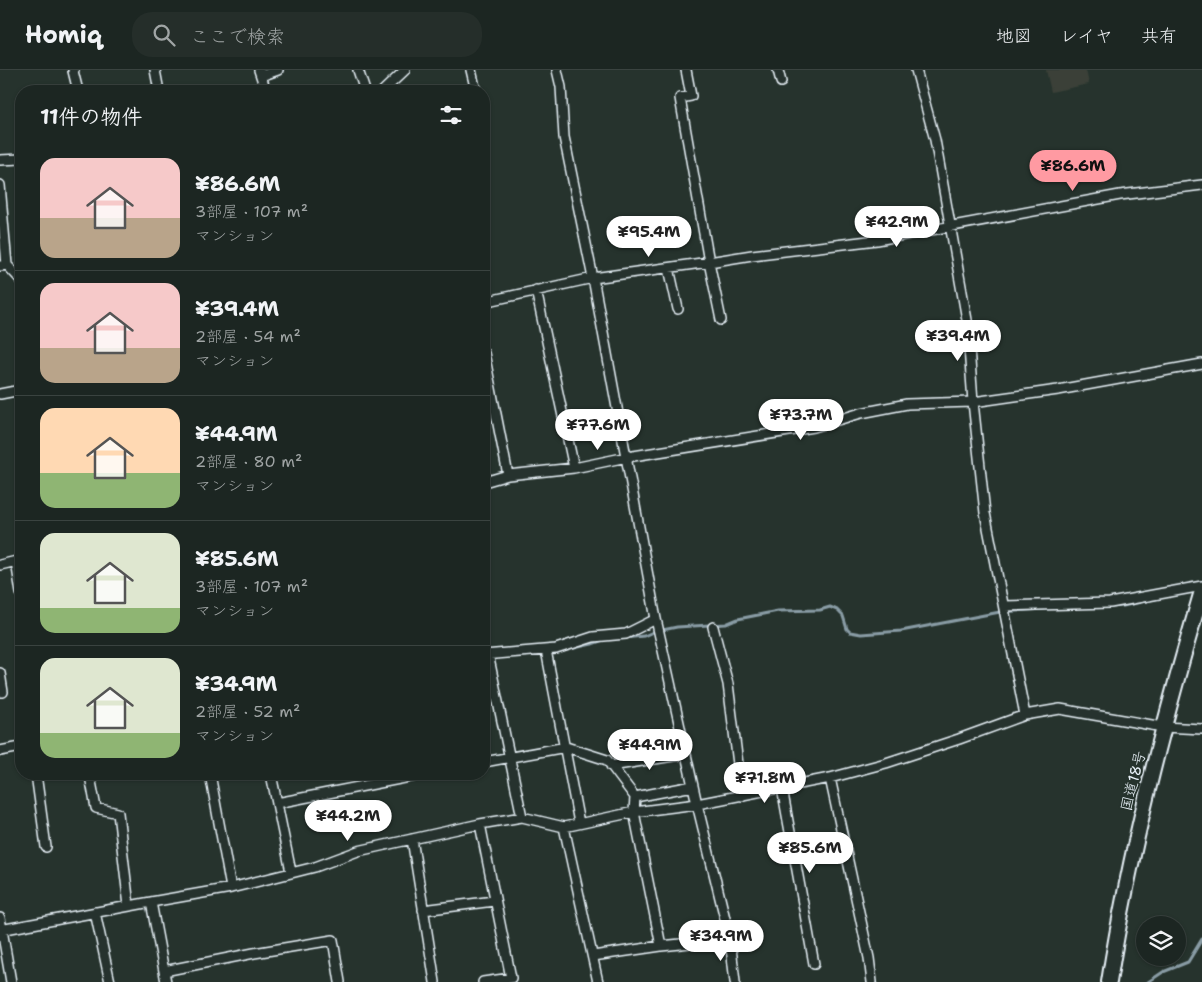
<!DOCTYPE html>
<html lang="ja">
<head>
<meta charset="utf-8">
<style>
	body { margin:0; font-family:"Shantell Sans","Klee One",sans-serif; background:#252e2a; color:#f1f3f6; height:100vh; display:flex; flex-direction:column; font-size:19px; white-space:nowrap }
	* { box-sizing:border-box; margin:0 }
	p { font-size:16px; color:#a0a5a5 }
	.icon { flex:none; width:28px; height:28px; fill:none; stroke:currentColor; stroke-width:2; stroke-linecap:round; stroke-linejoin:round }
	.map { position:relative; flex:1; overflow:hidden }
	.panel { position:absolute; left:15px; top:15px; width:475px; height:695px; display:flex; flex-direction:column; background:#1c2622; border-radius:20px; box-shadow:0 1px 4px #0004,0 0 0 1px #3a4340 }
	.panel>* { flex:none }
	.controls { position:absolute; left:1136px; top:846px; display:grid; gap:10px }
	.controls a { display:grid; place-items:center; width:50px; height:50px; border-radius:50%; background:#1c2622; box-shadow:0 1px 4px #0004,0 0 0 1px #3a4340; font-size:25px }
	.price { position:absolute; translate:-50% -42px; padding:0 11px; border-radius:18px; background:#fff; color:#222; font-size:16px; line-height:32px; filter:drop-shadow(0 1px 2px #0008) }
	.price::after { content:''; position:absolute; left:50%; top:30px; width:15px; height:11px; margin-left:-8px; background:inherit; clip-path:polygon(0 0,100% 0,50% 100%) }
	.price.on { background:#ff9aa2; color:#111 }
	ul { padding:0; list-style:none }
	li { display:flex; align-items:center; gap:15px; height:125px; padding:0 25px }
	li+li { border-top:1px solid #3a4340 }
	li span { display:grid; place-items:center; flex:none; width:140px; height:100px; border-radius:15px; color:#555 }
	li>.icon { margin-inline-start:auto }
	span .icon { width:60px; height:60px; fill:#fffc; stroke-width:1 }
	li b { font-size:21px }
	h2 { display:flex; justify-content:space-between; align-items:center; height:60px; padding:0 25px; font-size:21px }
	header { display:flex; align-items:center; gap:30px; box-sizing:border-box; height:70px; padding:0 25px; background:#1c2622; border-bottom:1px solid #3a4340 }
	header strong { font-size:24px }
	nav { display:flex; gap:28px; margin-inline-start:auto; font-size:18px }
	.search { width:350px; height:45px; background:#252e2a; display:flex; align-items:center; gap:12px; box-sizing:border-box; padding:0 18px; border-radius:20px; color:#a0a5a5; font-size:19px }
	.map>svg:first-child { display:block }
	.built { fill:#3a4138 }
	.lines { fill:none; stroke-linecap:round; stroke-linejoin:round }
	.stream { stroke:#899ca5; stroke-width:3 }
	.minor-casing { stroke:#e8f1f8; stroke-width:12 }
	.trunk-casing { stroke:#e8f1f8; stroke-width:18 }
	.minor { stroke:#26332d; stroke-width:9 }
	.trunk { stroke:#26332d; stroke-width:14 }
	.labels { text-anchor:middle; stroke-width:4; stroke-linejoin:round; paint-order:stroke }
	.street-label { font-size:15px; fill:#e8f1f8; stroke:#26332d }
</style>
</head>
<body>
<header>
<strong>Homiq</strong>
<div class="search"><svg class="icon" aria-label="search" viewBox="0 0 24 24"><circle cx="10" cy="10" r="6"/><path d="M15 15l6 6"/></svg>ここで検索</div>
<nav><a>地図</a><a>レイヤ</a><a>共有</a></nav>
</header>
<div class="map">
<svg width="1202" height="912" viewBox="0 0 1202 912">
	<rect width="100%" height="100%" fill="#26332d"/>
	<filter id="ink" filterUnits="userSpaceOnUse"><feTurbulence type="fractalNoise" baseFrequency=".02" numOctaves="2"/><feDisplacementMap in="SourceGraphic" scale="10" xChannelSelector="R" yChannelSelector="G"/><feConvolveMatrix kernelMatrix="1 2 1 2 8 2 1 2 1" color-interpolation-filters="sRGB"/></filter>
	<g filter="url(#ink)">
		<path class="built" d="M1046 0H1086L1089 14 1051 22Z"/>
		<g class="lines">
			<path class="stream" d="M1111 537 1123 536 1159 528
				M624 568 644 566 653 562 677 557 726 554 738 549 778 541 820 540 830 537 837 540 843 546 847 559 850 562 861 564 901 561 1000 542 1045 539
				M565 580 592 574 603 570
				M1148 912 1163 902 1188 892 1202 869"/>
			<defs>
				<path id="minor" d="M74 0 73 1 78 21
					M155 0 159 21
					M259 0 266 21
					M358 0 365 21
					M471 0 476 21
					M557 0 561 17 564 67 593 208 656 549 697 734 730 869 735 912
					M686 0 691 26 680 28 709 192 721 250
					M778 0 781 12
					M916 0 935 70 967 250 973 332 985 443 1025 645
					M261 6 278 0
					M383 21 405 0
					M0 90 21 89
					M0 115 7 195
					M0 196 7 195 21 210
					M669 198 678 239
					M536 220 574 398
					M484 232 593 208 709 192 752 185 877 170 1120 125 1202 115
					M484 283 508 405
					M0 324 21 320
					M484 412 508 405 574 398 627 387 814 357 861 343 907 334 973 332 1058 320 1202 294
					M16 491 21 523
					M0 495 21 490
					M1004 536 1110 533 1202 516
					M713 557 728 614 742 726
					M546 580 579 753
					M488 584 522 747
					M484 585 556 579 593 567 626 564 656 549
					M0 603 3 622H0
					M0 681 21 677
					M484 692 566 677 607 690 635 727 634 742 661 876
					M611 696 686 684
					M36 704 46 777
					M210 704 231 818
					M271 704 291 802
					M90 706 96 738 118 743 129 836
					M830 708 869 888 872 912
					M782 718 814 894
					M635 727 693 716
					M277 733 425 704
					M480 754 511 908 483 912
					M564 757 598 912
					M412 769 435 912
					M151 832 166 912
					M423 840 494 831
					M95 842 110 912
					M0 848 11 912
					M0 860 151 832 231 818 315 797 358 781 480 754 522 747 564 757 634 742 697 734 830 708 886 693 959 669 1025 645 1060 639 1163 657 1202 659
					M593 886 661 876 730 869
					M164 901 254 883 333 870 340 912"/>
				<path id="trunk" d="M1109 912C1130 779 1164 650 1202 521"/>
			</defs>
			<use href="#minor" class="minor-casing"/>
			<use href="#trunk" class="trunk-casing"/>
			<use href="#minor" class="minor"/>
			<use href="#trunk" class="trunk"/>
		</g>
	</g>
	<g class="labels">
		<g class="street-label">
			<text transform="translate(1133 711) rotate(-76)" y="5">国道18号</text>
		</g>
	</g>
</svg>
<div class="controls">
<a><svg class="icon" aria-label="layers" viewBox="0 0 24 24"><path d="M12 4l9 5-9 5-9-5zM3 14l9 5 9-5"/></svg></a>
</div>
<b class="price on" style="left:1073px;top:122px">¥86.6M</b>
<b class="price" style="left:897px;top:178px">¥42.9M</b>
<b class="price" style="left:649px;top:188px">¥95.4M</b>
<b class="price" style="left:958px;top:292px">¥39.4M</b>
<b class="price" style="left:801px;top:371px">¥73.7M</b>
<b class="price" style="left:598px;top:381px">¥77.6M</b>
<b class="price" style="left:650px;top:701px">¥44.9M</b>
<b class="price" style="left:765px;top:734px">¥71.8M</b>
<b class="price" style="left:348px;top:772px">¥44.2M</b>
<b class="price" style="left:810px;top:804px">¥85.6M</b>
<b class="price" style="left:721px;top:892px">¥34.9M</b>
<section class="panel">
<h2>11件の物件<svg class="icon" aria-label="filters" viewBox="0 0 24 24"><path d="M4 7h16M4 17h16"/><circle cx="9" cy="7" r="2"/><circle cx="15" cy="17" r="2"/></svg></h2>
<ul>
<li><span style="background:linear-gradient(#f6c9c9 60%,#b9a48a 0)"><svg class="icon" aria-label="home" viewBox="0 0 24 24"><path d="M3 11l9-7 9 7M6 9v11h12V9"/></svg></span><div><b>¥86.6M</b><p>3部屋 · 107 m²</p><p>マンション</p></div></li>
<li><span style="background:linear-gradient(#f6c9c9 65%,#b9a48a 0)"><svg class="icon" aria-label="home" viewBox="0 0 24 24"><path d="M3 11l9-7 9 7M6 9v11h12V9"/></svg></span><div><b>¥39.4M</b><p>2部屋 · 54 m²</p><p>マンション</p></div></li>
<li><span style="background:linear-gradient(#ffd9b3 65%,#8fb573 0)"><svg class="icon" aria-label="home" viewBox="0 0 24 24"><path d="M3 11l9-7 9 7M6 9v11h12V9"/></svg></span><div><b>¥44.9M</b><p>2部屋 · 80 m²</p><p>マンション</p></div></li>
<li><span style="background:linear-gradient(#dfe7d0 75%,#8fb573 0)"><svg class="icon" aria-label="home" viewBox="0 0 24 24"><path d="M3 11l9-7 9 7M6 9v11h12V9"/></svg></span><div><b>¥85.6M</b><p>3部屋 · 107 m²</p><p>マンション</p></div></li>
<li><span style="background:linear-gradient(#dfe7d0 75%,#8fb573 0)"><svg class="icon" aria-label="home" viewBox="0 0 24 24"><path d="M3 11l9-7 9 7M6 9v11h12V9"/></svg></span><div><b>¥34.9M</b><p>2部屋 · 52 m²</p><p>マンション</p></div></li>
</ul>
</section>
</div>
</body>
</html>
